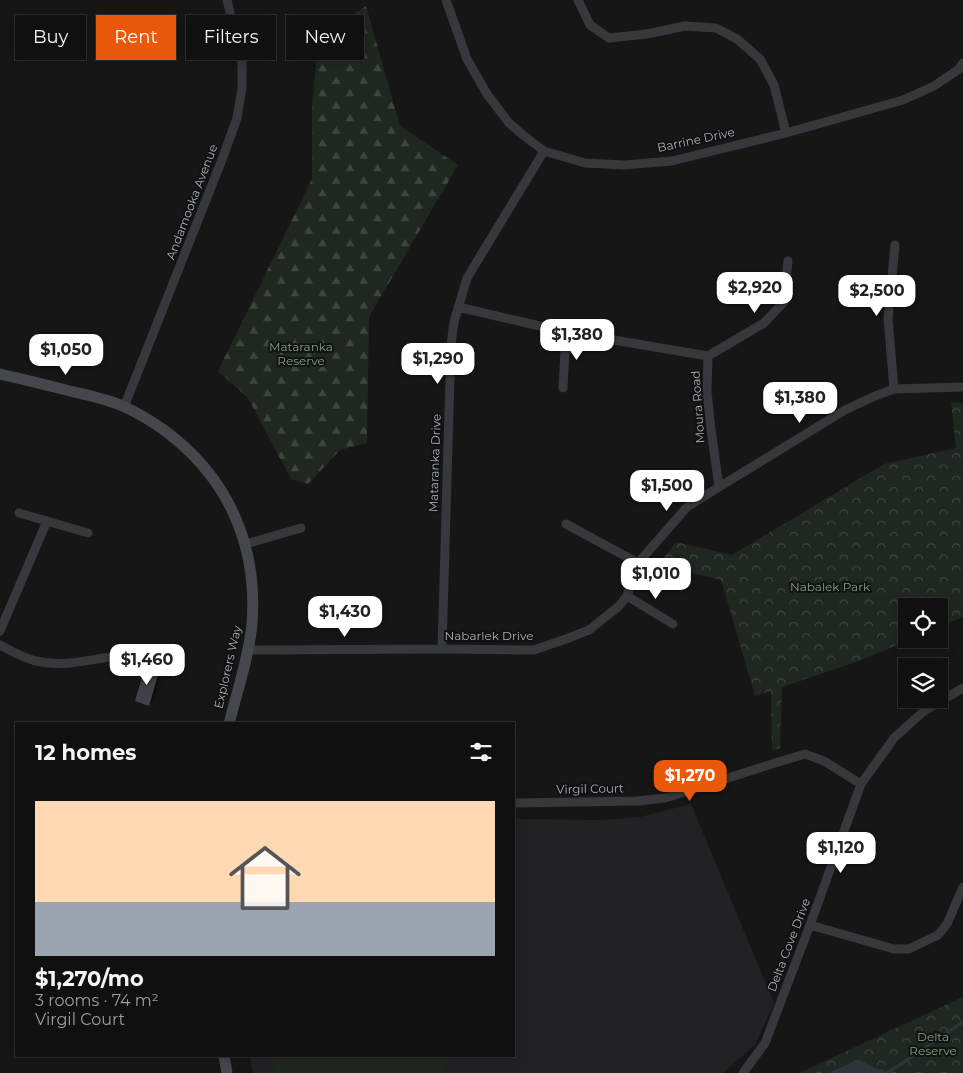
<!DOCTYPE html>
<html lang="en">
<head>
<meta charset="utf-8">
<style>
	body { margin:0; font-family:Montserrat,sans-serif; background:#1e1e1f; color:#f1f3f6; height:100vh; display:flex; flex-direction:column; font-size:19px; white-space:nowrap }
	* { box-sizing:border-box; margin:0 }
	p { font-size:16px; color:#9c9d9f }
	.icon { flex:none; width:28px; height:28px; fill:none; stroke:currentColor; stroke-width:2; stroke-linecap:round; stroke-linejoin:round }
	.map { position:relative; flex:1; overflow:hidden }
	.side { position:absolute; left:15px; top:722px; width:500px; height:335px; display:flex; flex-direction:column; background:#101011; border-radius:0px; box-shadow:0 2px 12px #0003,0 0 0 1px #303031 }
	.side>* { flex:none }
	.guide { position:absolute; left:15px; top:15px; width:500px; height:45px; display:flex; gap:10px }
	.fabs { position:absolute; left:898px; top:598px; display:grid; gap:10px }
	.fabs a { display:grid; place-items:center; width:50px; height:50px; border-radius:0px; background:#101011; box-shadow:0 2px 12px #0003,0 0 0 1px #303031; font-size:25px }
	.price { position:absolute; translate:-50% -42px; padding:0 11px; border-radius:10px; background:#fff; color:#222; font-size:16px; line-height:32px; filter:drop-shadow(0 1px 2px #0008) }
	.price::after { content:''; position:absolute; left:50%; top:30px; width:15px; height:11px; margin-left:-8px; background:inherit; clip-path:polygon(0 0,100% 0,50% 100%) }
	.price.on { background:#ea580c; color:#fff }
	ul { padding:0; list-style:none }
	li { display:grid; align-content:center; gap:10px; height:265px; padding:0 20px }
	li+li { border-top:1px solid #303031 }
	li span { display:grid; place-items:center; height:155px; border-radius:0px; color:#555 }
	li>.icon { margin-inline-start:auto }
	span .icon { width:90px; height:90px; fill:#fffc; stroke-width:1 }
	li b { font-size:21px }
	h2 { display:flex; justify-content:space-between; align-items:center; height:60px; padding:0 20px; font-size:21px }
	.pill { padding:0 18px; border-radius:0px; background:#101011; box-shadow:0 2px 12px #0003,0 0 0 1px #303031; font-size:18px; line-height:45px }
	.pill.on { background:#ea580c; color:#fff }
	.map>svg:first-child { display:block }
	.built { fill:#222224 }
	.forest { fill:url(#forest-firs) }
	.park { fill:url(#park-crowns) }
	.garden { fill:#202720 }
	.water { fill:#2c353b }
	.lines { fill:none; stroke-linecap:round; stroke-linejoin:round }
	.stream { stroke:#2c353b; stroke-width:3 }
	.building { fill:#404144; filter:url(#shadow) }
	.street { stroke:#37383c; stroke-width:9 }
	.secondary { stroke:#45474c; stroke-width:11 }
	.labels { text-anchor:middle; stroke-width:4; stroke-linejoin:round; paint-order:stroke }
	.street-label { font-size:12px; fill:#a8aeb7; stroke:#111112 }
	.park-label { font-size:12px; fill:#7fa27f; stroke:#111112 }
</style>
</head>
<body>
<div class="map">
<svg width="963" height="1073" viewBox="0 0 963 1073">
	<defs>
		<pattern id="forest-firs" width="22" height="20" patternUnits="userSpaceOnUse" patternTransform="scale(1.25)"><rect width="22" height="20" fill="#202720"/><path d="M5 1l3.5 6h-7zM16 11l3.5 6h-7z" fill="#3e443e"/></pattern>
		<pattern id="park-crowns" width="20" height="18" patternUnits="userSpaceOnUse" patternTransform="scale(1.25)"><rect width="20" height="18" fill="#202720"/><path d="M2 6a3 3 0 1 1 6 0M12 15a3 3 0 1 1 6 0" fill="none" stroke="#3e443e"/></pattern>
		<filter id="shadow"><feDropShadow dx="3" dy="-3" stdDeviation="2.5" flood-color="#0009"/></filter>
	</defs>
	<rect width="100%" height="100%" fill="#161617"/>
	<path class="built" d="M691 804 774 1003 755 1045 723 1073H253L250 1056H514V819L600 820 640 817Z"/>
	<path class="forest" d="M366 6 400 126 458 165 369 317 367 443 340 450 308 484 291 479 248 398 218 371 312 179V104L319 38Z"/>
	<path class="park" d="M951 402 963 403V617L939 627V606H906V639H911L859 661 782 687 780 749 772 750 771 691 755 696 721 580 658 565 676 542 732 555 884 464 956 448Z
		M963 997V1073H799Z"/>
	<path class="garden" d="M272 1056H447V1062L438 1073H280L275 1067Z"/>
	<path class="water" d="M860 1060 872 1067 884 1070 885 1073H829L848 1064Z"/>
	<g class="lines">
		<path class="stream" d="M886 1073 892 1070 963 1022"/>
	</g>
	<path class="building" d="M145 667 159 671 149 706 135 701Z"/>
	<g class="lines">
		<path class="street" d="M446 0 467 59 487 94 509 123 523 135 544 151 585 163 624 165 672 161 786 133 903 100 934 86 959 69 963 63
			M578 0 590 25 609 38 647 34 685 26 716 28 737 39 760 59 774 85 786 133
			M458 307 566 332 708 356 764 323 784 302 788 261
			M708 356 707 392 711 429 719 487
			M563 388 566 332
			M894 389 888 319 895 245
			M124 407 223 157 237 118 242 88V62L227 0
			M19 513 88 533
			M566 524 638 563
			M246 544 301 528
			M627 596 673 624
			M0 631 47 521
			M0 645C11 651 23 658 36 661 60 667 85 661 109 657
			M442 649 451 344 454 322 467 278 544 151
			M248 650 442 649 534 650 566 639 589 630 618 607 627 596 638 563 687 507 719 487 845 410 875 396 894 389 963 387
			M514 803 637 801 665 798 775 763 805 754 824 761 861 784
			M810 925 894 949H909L938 935 947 924 963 887
			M743 1073 765 1043 810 925 861 784 894 738 924 711 963 688"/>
		<path class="secondary" d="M0 374C23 379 47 385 70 391 88 395 107 399 125 407 138 413 151 421 164 430 228 477 258 545 252 624 249 657 237 691 229 724
			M224 1056 227 1073"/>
	</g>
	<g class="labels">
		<g class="street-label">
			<text transform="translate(696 140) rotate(-12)" y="4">Barrine Drive</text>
			<text transform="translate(192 202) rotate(-69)" y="4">Andamooka Avenue</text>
			<text transform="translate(698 407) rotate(-94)" y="4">Moura Road</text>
			<text transform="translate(435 463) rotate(-88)" y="4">Mataranka Drive</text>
			<text x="489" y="640">Nabarlek Drive</text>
			<text transform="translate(228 667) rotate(-77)" y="4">Explorers Way</text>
			<text transform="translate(590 789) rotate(-1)" y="4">Virgil Court</text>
			<text transform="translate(789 945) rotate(-69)" y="4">Delta Cove Drive</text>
		</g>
		<g class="park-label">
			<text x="301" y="351">Mataranka<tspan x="301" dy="14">Reserve</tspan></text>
			<text x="830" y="591">Nabalek Park</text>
			<text x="933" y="1041">Delta<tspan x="933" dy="14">Reserve</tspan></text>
		</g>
	</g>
</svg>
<div class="fabs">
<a><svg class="icon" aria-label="locate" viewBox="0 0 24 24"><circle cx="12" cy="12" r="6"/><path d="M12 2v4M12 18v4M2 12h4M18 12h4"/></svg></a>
<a><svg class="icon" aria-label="layers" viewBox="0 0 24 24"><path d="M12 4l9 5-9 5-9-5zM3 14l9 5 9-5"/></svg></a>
</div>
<b class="price" style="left:755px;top:314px">$2,920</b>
<b class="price" style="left:877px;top:317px">$2,500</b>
<b class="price" style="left:577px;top:361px">$1,380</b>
<b class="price" style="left:66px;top:376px">$1,050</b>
<b class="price" style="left:438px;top:385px">$1,290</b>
<b class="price" style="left:800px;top:424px">$1,380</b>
<b class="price" style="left:667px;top:512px">$1,500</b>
<b class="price" style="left:656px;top:600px">$1,010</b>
<b class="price" style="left:345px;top:638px">$1,430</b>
<b class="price" style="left:147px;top:686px">$1,460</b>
<b class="price on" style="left:690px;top:802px">$1,270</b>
<b class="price" style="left:841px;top:874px">$1,120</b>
<div class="guide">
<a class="pill">Buy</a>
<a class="pill on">Rent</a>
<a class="pill">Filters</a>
<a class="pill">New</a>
</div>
<section class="side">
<h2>12 homes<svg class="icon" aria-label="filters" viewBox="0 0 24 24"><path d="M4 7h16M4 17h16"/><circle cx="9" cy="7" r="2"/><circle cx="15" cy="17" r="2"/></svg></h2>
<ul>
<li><span style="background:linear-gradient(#ffd9b3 65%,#9aa5b1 0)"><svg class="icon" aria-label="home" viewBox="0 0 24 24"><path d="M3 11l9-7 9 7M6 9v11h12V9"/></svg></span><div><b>$1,270/mo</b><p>3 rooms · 74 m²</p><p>Virgil Court</p></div></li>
</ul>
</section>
</div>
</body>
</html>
